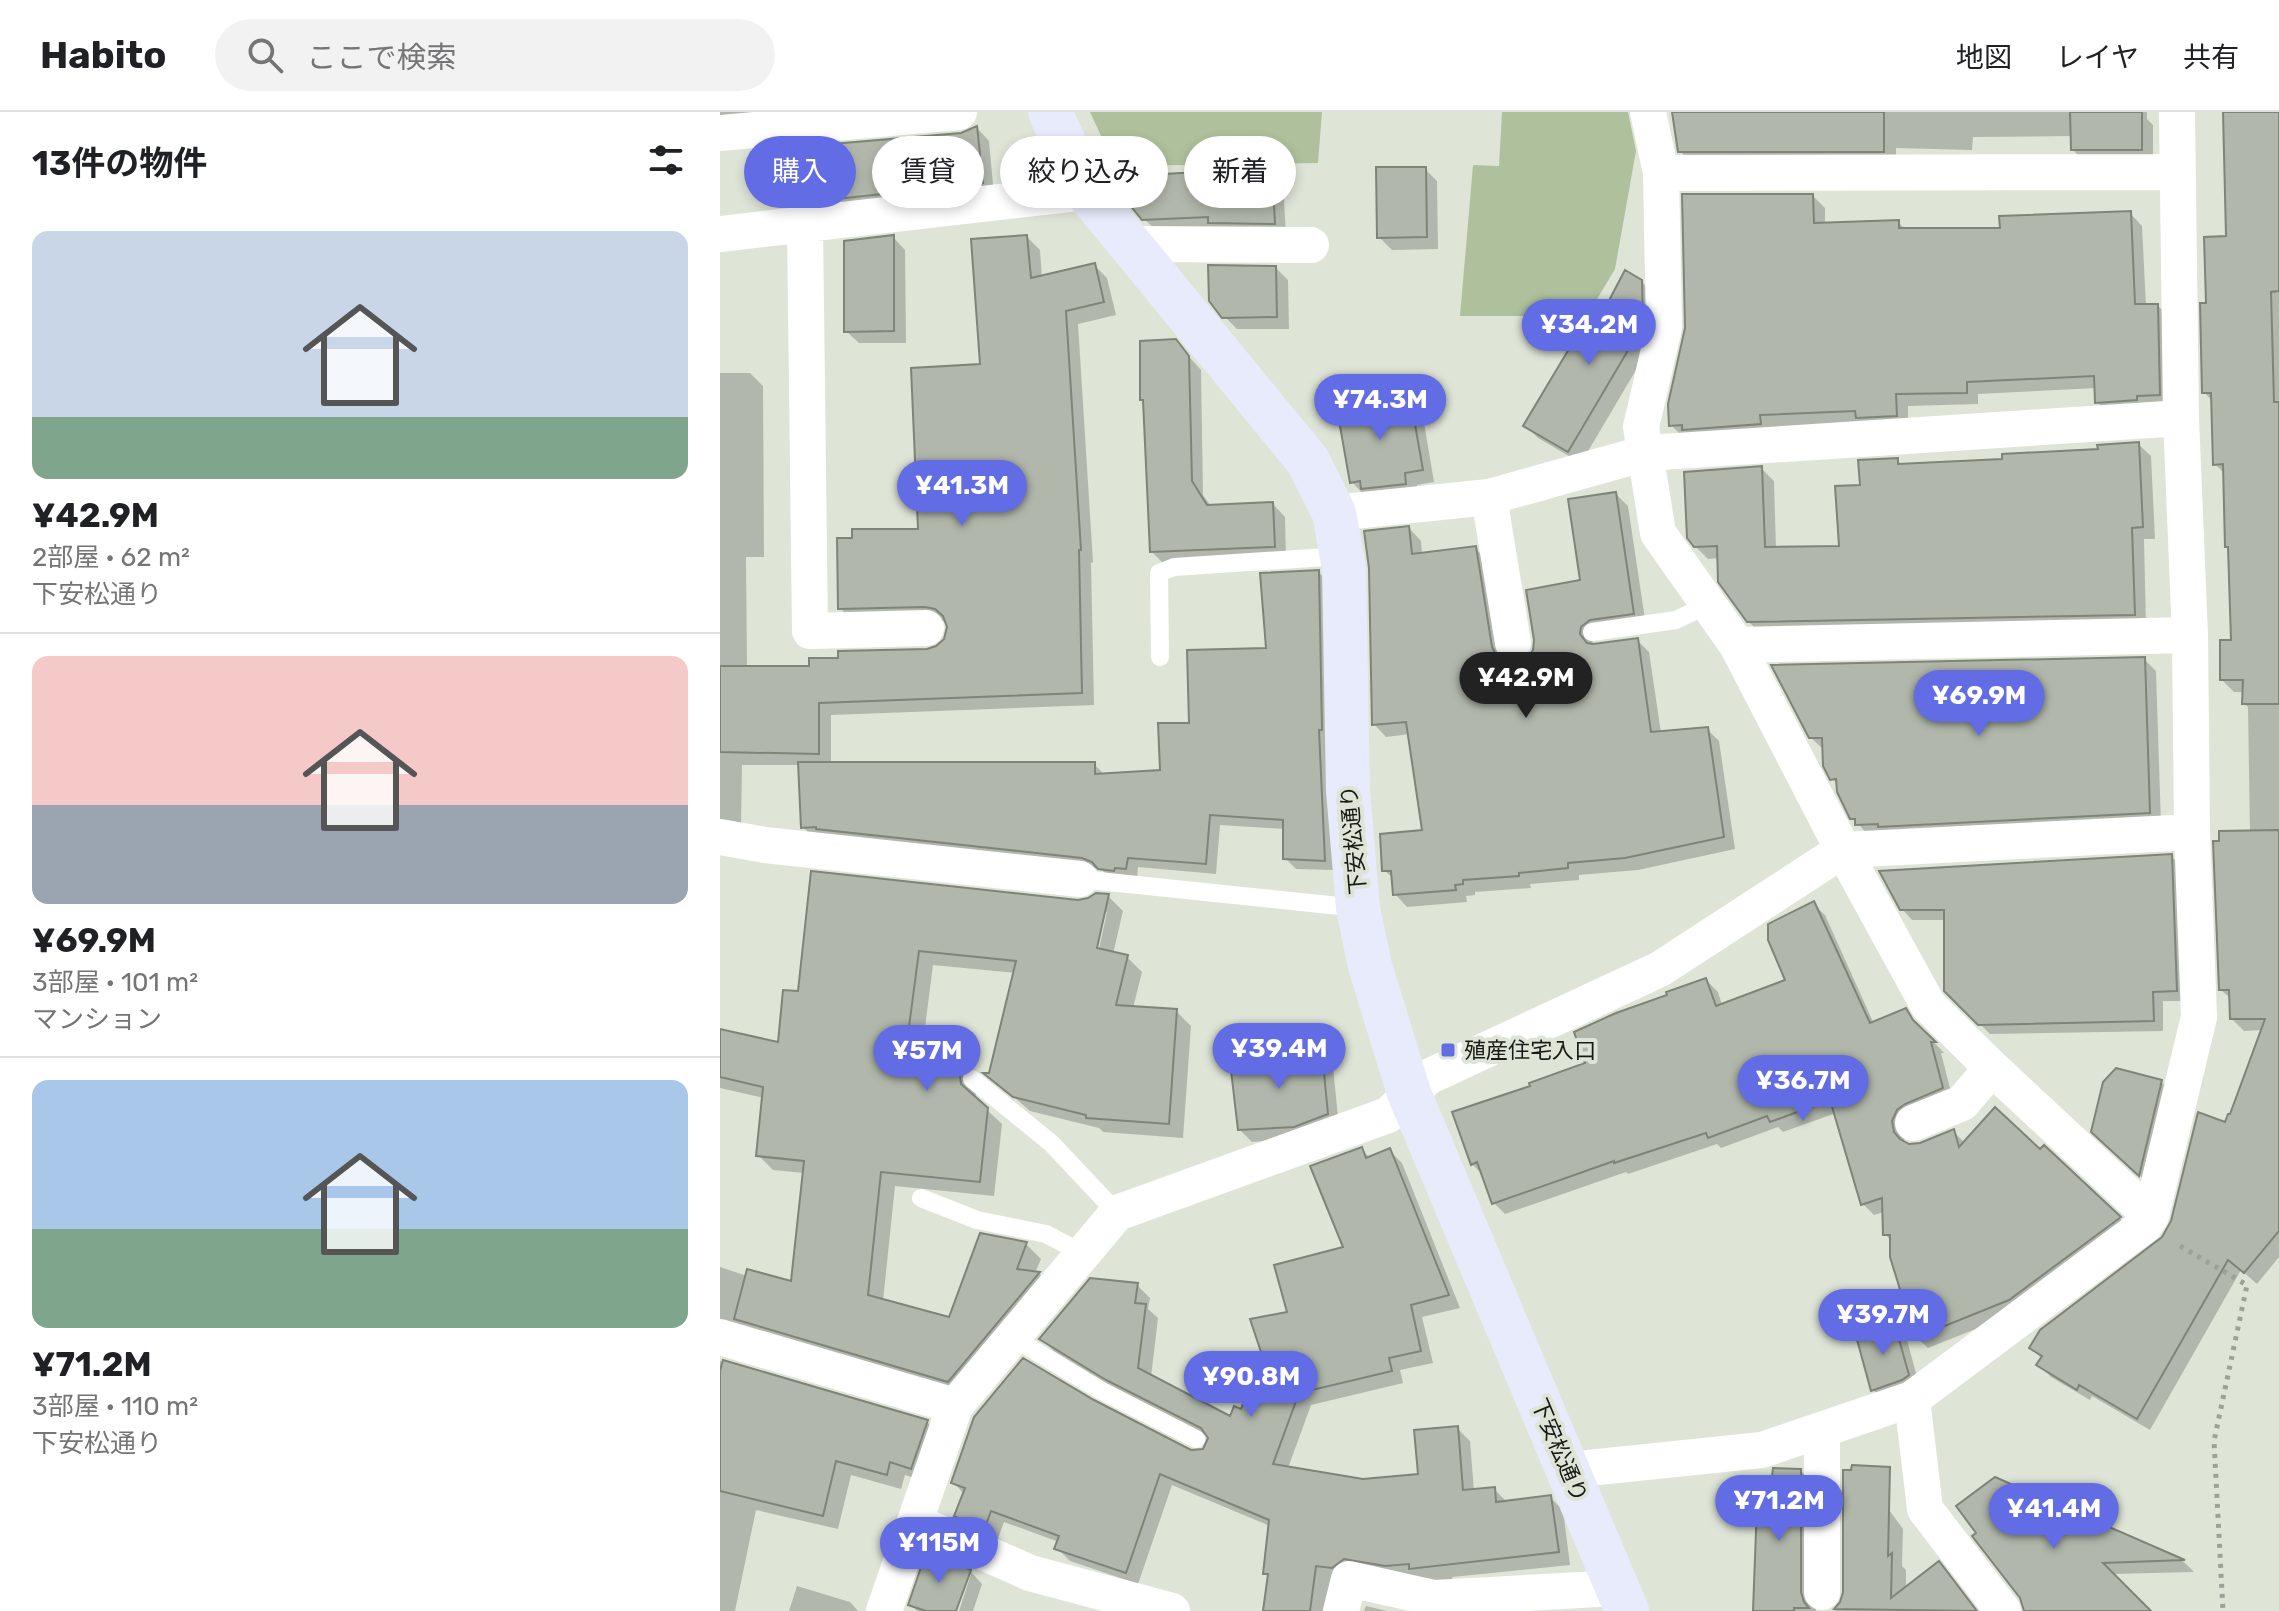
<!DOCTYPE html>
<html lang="ja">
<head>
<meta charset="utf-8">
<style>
	body { margin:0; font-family:Rubik,"Noto Sans JP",sans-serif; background:#f2f2f2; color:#202124; height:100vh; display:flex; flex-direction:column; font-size:30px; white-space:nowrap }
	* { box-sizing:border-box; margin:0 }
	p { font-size:26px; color:#757577 }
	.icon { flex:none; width:44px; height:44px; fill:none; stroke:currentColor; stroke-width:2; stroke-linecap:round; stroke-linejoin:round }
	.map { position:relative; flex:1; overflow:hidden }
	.sheet { display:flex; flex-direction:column; background:#fff; width:720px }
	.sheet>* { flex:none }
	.guide { position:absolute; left:24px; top:24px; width:760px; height:72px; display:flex; gap:16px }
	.price { position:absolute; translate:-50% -68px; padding:0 18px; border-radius:28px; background:#626ce5; color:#fff; font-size:26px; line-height:52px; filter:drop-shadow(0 2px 4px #0008) }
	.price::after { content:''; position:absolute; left:50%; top:48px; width:24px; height:18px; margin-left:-12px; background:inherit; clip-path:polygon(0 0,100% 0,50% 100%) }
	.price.selected { background:#222; color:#fff }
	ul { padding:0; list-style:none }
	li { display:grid; align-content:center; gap:16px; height:424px; padding:0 32px }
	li+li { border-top:2px solid #e0e0e0 }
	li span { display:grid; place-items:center; height:248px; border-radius:16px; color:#555 }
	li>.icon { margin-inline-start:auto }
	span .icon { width:144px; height:144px; fill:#fffc; stroke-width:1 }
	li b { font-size:34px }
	h2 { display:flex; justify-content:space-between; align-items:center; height:96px; padding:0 32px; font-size:34px }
	.chip { padding:0 28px; border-radius:36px; background:#fff; box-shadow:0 4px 12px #0003; font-size:28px; line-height:72px }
	.chip.selected { background:#626ce5; color:#fff }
	header { display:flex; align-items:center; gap:48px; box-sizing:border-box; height:112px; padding:0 40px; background:#fff; border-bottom:2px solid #e0e0e0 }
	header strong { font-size:38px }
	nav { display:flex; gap:44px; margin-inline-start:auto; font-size:28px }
	.search { width:560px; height:72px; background:#f2f2f2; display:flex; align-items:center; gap:20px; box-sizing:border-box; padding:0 28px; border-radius:44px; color:#757577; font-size:30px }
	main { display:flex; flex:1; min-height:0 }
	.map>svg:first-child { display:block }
	.green { fill:#aec19c }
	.shadow { fill:#0003; fill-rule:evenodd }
	.building { fill:#b1b8ab; stroke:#7e8478; stroke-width:2 }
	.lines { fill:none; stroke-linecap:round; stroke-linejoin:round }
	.path { stroke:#9ca297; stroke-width:5; stroke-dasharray:4 6; stroke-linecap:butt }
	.lane { stroke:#fff; stroke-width:18 }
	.street { stroke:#fff; stroke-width:36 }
	.secondary { stroke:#e7ebfb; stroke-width:44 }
	.poi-dot { fill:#626ce5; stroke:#dee5d7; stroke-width:3 }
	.labels { text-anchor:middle; stroke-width:8; stroke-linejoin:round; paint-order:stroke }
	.street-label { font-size:22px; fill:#171a15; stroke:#dee5d7 }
	.poi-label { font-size:22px; fill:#171a15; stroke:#dee5d7; text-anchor:start }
</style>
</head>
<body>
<header>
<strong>Habito</strong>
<div class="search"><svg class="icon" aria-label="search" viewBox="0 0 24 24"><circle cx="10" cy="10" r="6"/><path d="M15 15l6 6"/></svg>ここで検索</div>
<nav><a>地図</a><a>レイヤ</a><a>共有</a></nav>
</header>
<main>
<section class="sheet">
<h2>13件の物件<svg class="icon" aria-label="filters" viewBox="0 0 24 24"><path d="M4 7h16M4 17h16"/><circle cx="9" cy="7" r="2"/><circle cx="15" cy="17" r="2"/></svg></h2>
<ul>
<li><span style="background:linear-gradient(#c9d6e8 75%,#7fa58c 0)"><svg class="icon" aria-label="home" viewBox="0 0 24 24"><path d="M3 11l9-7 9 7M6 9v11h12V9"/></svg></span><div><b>¥42.9M</b><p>2部屋 · 62 m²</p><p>下安松通り</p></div></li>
<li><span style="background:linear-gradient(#f6c9c9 60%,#9aa5b1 0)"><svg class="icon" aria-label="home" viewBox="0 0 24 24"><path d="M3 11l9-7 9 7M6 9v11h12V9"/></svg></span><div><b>¥69.9M</b><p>3部屋 · 101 m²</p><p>マンション</p></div></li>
<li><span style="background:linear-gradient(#a9c7e8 60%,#7fa58c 0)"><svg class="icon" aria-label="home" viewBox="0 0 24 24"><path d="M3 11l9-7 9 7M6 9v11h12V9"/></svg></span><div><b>¥71.2M</b><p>3部屋 · 110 m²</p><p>下安松通り</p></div></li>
</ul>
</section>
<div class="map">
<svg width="1559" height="1499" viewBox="0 0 1559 1499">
	<rect width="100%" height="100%" fill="#dee5d7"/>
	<path class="green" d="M370 0H602L598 51 395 54Z
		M782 0H908L916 39 895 157 867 204H740L753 53 779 54Z"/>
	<path class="shadow" d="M0 0H134L0 11Z
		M954 0H1427V7L1433 13V49L1365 50 1353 38 1352 24 1253 25 1252 38 1176 36V51H972L960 39Z
		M1503 0H1559V1145L1537 1172 1521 1158 1430 1318 1372 1284 1370 1288 1331 1265 1319 1253 1322 1247 1311 1236 1444 1126 1506 1013 1543 918 1524 919 1512 907V888L1501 878 1530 721 1528 595 1524 592 1525 580H1514L1502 568 1513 531 1505 362 1495 352 1493 290 1484 280 1488 193 1508 126Z
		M257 16 269 29 274 83 131 99 119 87Z
		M705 57 717 69 718 137 672 138 659 125Z
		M551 58 563 70 566 123 437 119 424 107Z
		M1093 84 1105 96V113L1178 110 1186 118H1282L1410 101 1422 114 1426 194H1438L1450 206 1451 294 1390 302 1377 290V276L1258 282V292L1188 294V315L1143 311 1052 315V324L963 325 951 313Z
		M173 125 185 138 186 231H139L126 219Z
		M307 125 320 138 322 166 375 154 387 166 396 203 358 212 373 450 371 451 374 593 111 603V652H374L385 663 443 660 471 613 549 538 598 460 609 470 615 758 576 757 565 746V717L500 713 496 762 418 755 417 767H391L383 759 375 756 94 726 83 715 80 653H22L21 714H0V261H30L43 274 44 445H26L27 556H91L120 548 208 539 219 535 226 528 229 516 227 509H133L120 496 200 419 263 254Z
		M556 156 568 168 569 217H517L504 204Z
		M921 169 934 182 935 226 861 351 818 326 806 314 873 223Z
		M455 229 481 258 483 383 491 394 553 392 565 405 566 446 444 452 431 439 425 290 422 288Z
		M690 286 702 299 714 370 697 373 698 384 644 383 632 370Z
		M1418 332 1431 344 1435 427H1424L1426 515 1041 522 1028 509 1000 446 988 447 975 434 1041 356 1054 369 1056 437 1121 436 1142 374 1177 348 1183 354 1284 349 1380 339Z
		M896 382 908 394 926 514 873 527 872 534 917 528 929 540 941 621 987 617 999 629 1015 737 918 758 859 763V768L810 772 811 776 755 780V783L746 784 747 790 687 795 675 782 674 767 664 758 704 720 690 622 666 625 654 612 689 416 701 429 702 443 755 436 768 449 784 549 786 552 796 554 808 548 863 470Z
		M1424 547 1436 559 1441 712 1149 724 1132 705 1118 673 1112 666 1103 637 1090 625Z
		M1451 744 1461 754 1466 889H1443V919L1270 922 1226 878V808H1192L1182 797Z
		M93 761 358 790 388 784 403 799 393 842 407 845 422 860 413 896 456 899 471 914 463 1026 383 1020 379 1016 310 999 269 963 296 861 213 853 202 939 210 947 209 957 243 961 257 975 255 987 282 1012 274 1084 175 1074 163 1189 230 1207 306 1132 321 1147 315 1161 319 1162 334 1176 243 1284 0 1225V1155L27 1164 73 1172 84 1061 53 1058 39 1044 44 986 0 976V919L59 932 80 881ZM383 800H387L377 846 373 845Z
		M1093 792 1105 803 1154 912 1185 899 1224 941H1221L1233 988 1183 1021 1185 1032 1201 1033 1233 1019 1245 1031 1320 1039 1324 1035 1411 1117 1301 1199 1208 1236 1196 1225 1172 1130 1165 1122 1164 1100 1154 1103 1143 1092 1116 1001 1063 1020 1058 1015 1001 1036 997 1032 908 1062 906 1060 785 1102 774 1091 764 1064 752 1052 812 975 867 952 986 868 998 880 1002 893 1068 870Z
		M601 943 613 955 619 1015 588 1026 532 1030 519 1017Z
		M1441 970 1454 982 1431 1074 1386 1032Z
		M641 1037 650 1046 669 1038 682 1051 740 1196 702 1205 713 1251 680 1258 683 1271 591 1293 568 1356 643 1369 700 1364 737 1316 750 1329 754 1379 774 1377 787 1390 830 1385 843 1398 850 1453 732 1465 734 1477 648 1458 615 1499H545L550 1466 545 1461 550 1414 452 1373 418 1472 350 1449 337 1436 339 1430 284 1410 277 1429 249 1416 236 1404 244 1382 233 1370 373 1290 470 1340 484 1338 490 1325 401 1280 334 1239 321 1227 417 1173 430 1186 428 1197 438 1206 431 1265 511 1307 523 1299 569 1201 626 1137Z
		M1174 1215 1187 1228 1200 1276 1165 1290 1153 1278Z
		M0 1249 207 1310 222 1324 206 1370 185 1363 181 1377 131 1363 118 1417 36 1398 15 1499H0Z
		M1080 1358 1095 1373 1096 1499H1036L1054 1367Z
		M1275 1367 1464 1450 1474 1460 1392 1462 1429 1499H1326L1259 1421Z
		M1153 1376 1183 1417 1182 1454 1186 1458V1477L1225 1473 1244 1499H1115L1122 1491Z
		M250 1459 262 1472 253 1499H239L251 1462H247L234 1499H197L191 1492Z
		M77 1474 130 1490 138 1499H69Z
		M646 1494 667 1499H644Z"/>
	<path class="building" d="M952 0H1164V40H958Z
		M1350 0H1422V38H1351Z
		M1503 0H1559V179L1551 180 1554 290H1559V592H1522L1523 568H1500V528H1511L1508 435H1505L1503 352 1493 353 1491 281H1482L1480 191H1486L1484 125 1506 124Z
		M257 14 263 71 117 87 112 32 241 21Z
		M656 55H706L707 125 657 126Z
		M552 56 555 112 488 111V105L422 108 410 93 408 64Z
		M962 82H1093L1094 111 1179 108V116H1280L1279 104 1411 99 1415 192H1438L1440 283 1417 284V288L1375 291 1374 264 1247 270V281L1176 282 1177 304 1136 306 1135 299 1040 303 1041 312 962 318V313L949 314 948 292 965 216Z
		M174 123V219L124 220V129Z
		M307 123 311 166 375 151 384 190 346 199 361 438H359L362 581 99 591V642L0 640V554H89V546H118V539L207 537 216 534 224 527 227 515 223 504 215 497 205 495 118 497 117 426H132V417H198L191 256 260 252 251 127Z
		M488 153 556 154 557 205 502 206 489 189Z
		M905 158 922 168 923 213 848 340 803 314 862 215 872 221Z
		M456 227 469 244 472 369 487 393 553 390 555 435 430 440 423 288H420V229Z
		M690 284 703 358 685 361 686 372 641 377 640 369 630 371 617 297Z
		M1419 330 1423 415 1412 416 1415 503 1027 510 998 470 997 434 974 435 967 426 964 360 1042 354 1045 435 1119 434 1115 374 1140 373 1138 348 1178 346V352L1282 347V342L1378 337 1377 333Z
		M896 380 914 502 870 508 861 515 860 522 867 531 873 532 918 526 931 620 988 615 1004 725 905 746 848 751V756L799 761V764L743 768V772L735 773 736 778 673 783 671 759H662L660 722 702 718 686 610 652 613 649 456 644 419 689 414 692 442 756 434 772 535 777 545 785 550 796 552 807 547 813 538 814 528 806 478 860 468 848 387Z
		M599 458 602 618H599L605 749 563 747V708L490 703 486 752 408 746 406 757 395 756 394 759 378 757 372 750 362 746 96 717V715L81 716 78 650H375V662L440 658 438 611H469L467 538 546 536 540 461Z
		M1425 545 1430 701 1158 715V712L1135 713V707H1130L1117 680 1116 667 1110 668 1103 654 1102 626H1089L1051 553Z
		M1559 718V1119L1524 1161 1508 1148 1417 1307 1359 1273 1357 1278 1316 1253 1322 1244 1309 1236 1320 1218 1442 1125 1451 1109 1478 1000 1505 1010 1508 1002H1510L1545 907H1510L1509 878H1499L1493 729H1499V719Z
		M1452 742 1457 879 1433 880 1434 909 1258 913 1224 879V798H1180L1159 759Z
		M91 759 358 788 368 786 376 781 389 782 377 836 408 843 396 893 457 897 449 1012 366 1006V1003L293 985 263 961H269L296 849 199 839 187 930H197L194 953 244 959 240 964 241 972 268 996 260 1070 161 1060 148 1183 229 1205 260 1121 307 1130 297 1157 320 1160 228 1270 14 1207 27 1157 71 1169 84 1049 36 1044 43 975 0 965V917L58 930 63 878 78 879Z
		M1094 789 1150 911 1186 896 1193 908 1216 930H1211L1223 976 1185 992 1177 998 1172 1009 1174 1020 1180 1027 1189 1032 1200 1031 1234 1017 1239 1035 1275 995 1320 1037 1324 1033 1401 1105 1289 1188 1195 1226 1170 1145V1123H1163L1162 1086 1141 1093 1110 988 1050 1010 1047 1004 988 1026 986 1021 894 1051V1049L772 1092 757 1050 751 1053 732 1000 810 974 809 971 865 951 854 920 896 901 947 883 946 880 986 866 996 894 1065 868 1048 828V812Z
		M602 941 608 1002 574 1015 518 1018 510 950Z
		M1396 956 1442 968 1419 1064 1371 1020 1383 970Z
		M642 1035 646 1046 670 1036 729 1183 691 1193 701 1239 669 1246 672 1259 579 1281 553 1352 643 1367 698 1362 694 1318 738 1314 743 1378 775 1375 776 1390 831 1383 839 1440 689 1457V1452L665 1454 624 1447 612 1456 596 1454 590 1499H543L548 1462H543L549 1408 440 1362 406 1461 334 1437 339 1424 271 1399 264 1418 234 1404 245 1376 231 1371 254 1305 303 1246 374 1288 471 1338 483 1337 488 1326 481 1316 386 1268 319 1227 370 1166 418 1171 415 1191 426 1192 418 1256 510 1304 514 1294 521 1297 542 1243 530 1207 567 1200 554 1153 623 1135 590 1054Z
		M1175 1213 1189 1263 1182 1268 1151 1279 1136 1224Z
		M3 1248 208 1308 191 1357 170 1350 167 1363 116 1349 103 1404 0 1379V1259Z
		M1132 1353 1170 1355 1168 1444 1172 1441 1171 1486 1219 1449 1257 1499 1114 1497 1120 1490 1123 1480V1358H1131Z
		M1053 1356 1081 1357V1480L1084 1490 1089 1496H1074V1499H1033L1038 1365H1052Z
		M1275 1365 1325 1387 1465 1448 1383 1451 1431 1499H1304L1300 1486 1252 1424 1256 1421 1236 1394Z
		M207 1438 251 1458 236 1499H206L188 1493Z"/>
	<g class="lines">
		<path class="path" d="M1460 1134 1527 1173 1494 1329 1503 1499"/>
		<path class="lane" d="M872 520 956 508 989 492
			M440 545 439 461 454 455 622 444
			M360 767 638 796
			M252 967 331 1031 397 1101
			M201 1086 257 1108 326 1122 362 1141
			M292 1225 380 1278 476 1327"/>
		<path class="street" d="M928 0 941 61 944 216 921 315 938 421 1017 533 1123 738 1208 893 1272 956 1431 1104
			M0 21 239 0
			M941 61 1458 60
			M85 113 90 519 206 516
			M0 122 367 80
			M410 132 591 133
			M769 385 793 531
			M614 401 769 385 926 341 1461 306
			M1017 533 1470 523
			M0 725 45 733 360 767
			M1193 1011 1242 991 1272 956
			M0 1225 235 1294
			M1192 1287 1205 1397 1283 1499
			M1102 1318V1480
			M849 1358 1042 1338 1192 1287 1425 1113 1431 1104 1479 905 1472 720 1470 523 1461 306 1457 0
			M195 1410 310 1461 452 1499
			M164 1499 235 1294 397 1101 668 1003 708 965 940 857 1123 738 1472 720
			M621 1499 629 1467 714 1486 897 1476"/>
		<path class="secondary" d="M330 0 367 80 588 349 614 401 624 456 628 679 638 796 650 854 689 981 907 1499"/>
	</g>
	<rect class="poi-dot" x="720" y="930" width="16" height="16" rx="4"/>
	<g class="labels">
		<g class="street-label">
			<text transform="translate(633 728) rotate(-95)" y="8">下安松通り</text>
			<text transform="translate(840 1338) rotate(67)" y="8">下安松通り</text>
		</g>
		<g class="poi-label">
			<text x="744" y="946">殖産住宅入口</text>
		</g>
	</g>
</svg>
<b class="price" style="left:869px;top:255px">¥34.2M</b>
<b class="price" style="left:660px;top:330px">¥74.3M</b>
<b class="price" style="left:242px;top:416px">¥41.3M</b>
<b class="price selected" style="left:806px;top:608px">¥42.9M</b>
<b class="price" style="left:1259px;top:626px">¥69.9M</b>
<b class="price" style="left:559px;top:979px">¥39.4M</b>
<b class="price" style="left:207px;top:981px">¥57M</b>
<b class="price" style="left:1083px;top:1011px">¥36.7M</b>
<b class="price" style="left:1163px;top:1245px">¥39.7M</b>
<b class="price" style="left:531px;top:1307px">¥90.8M</b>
<b class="price" style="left:1059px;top:1431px">¥71.2M</b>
<b class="price" style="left:1334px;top:1439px">¥41.4M</b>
<b class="price" style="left:219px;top:1473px">¥115M</b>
<div class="guide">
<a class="chip selected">購入</a>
<a class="chip">賃貸</a>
<a class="chip">絞り込み</a>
<a class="chip">新着</a>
</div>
</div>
</main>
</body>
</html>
